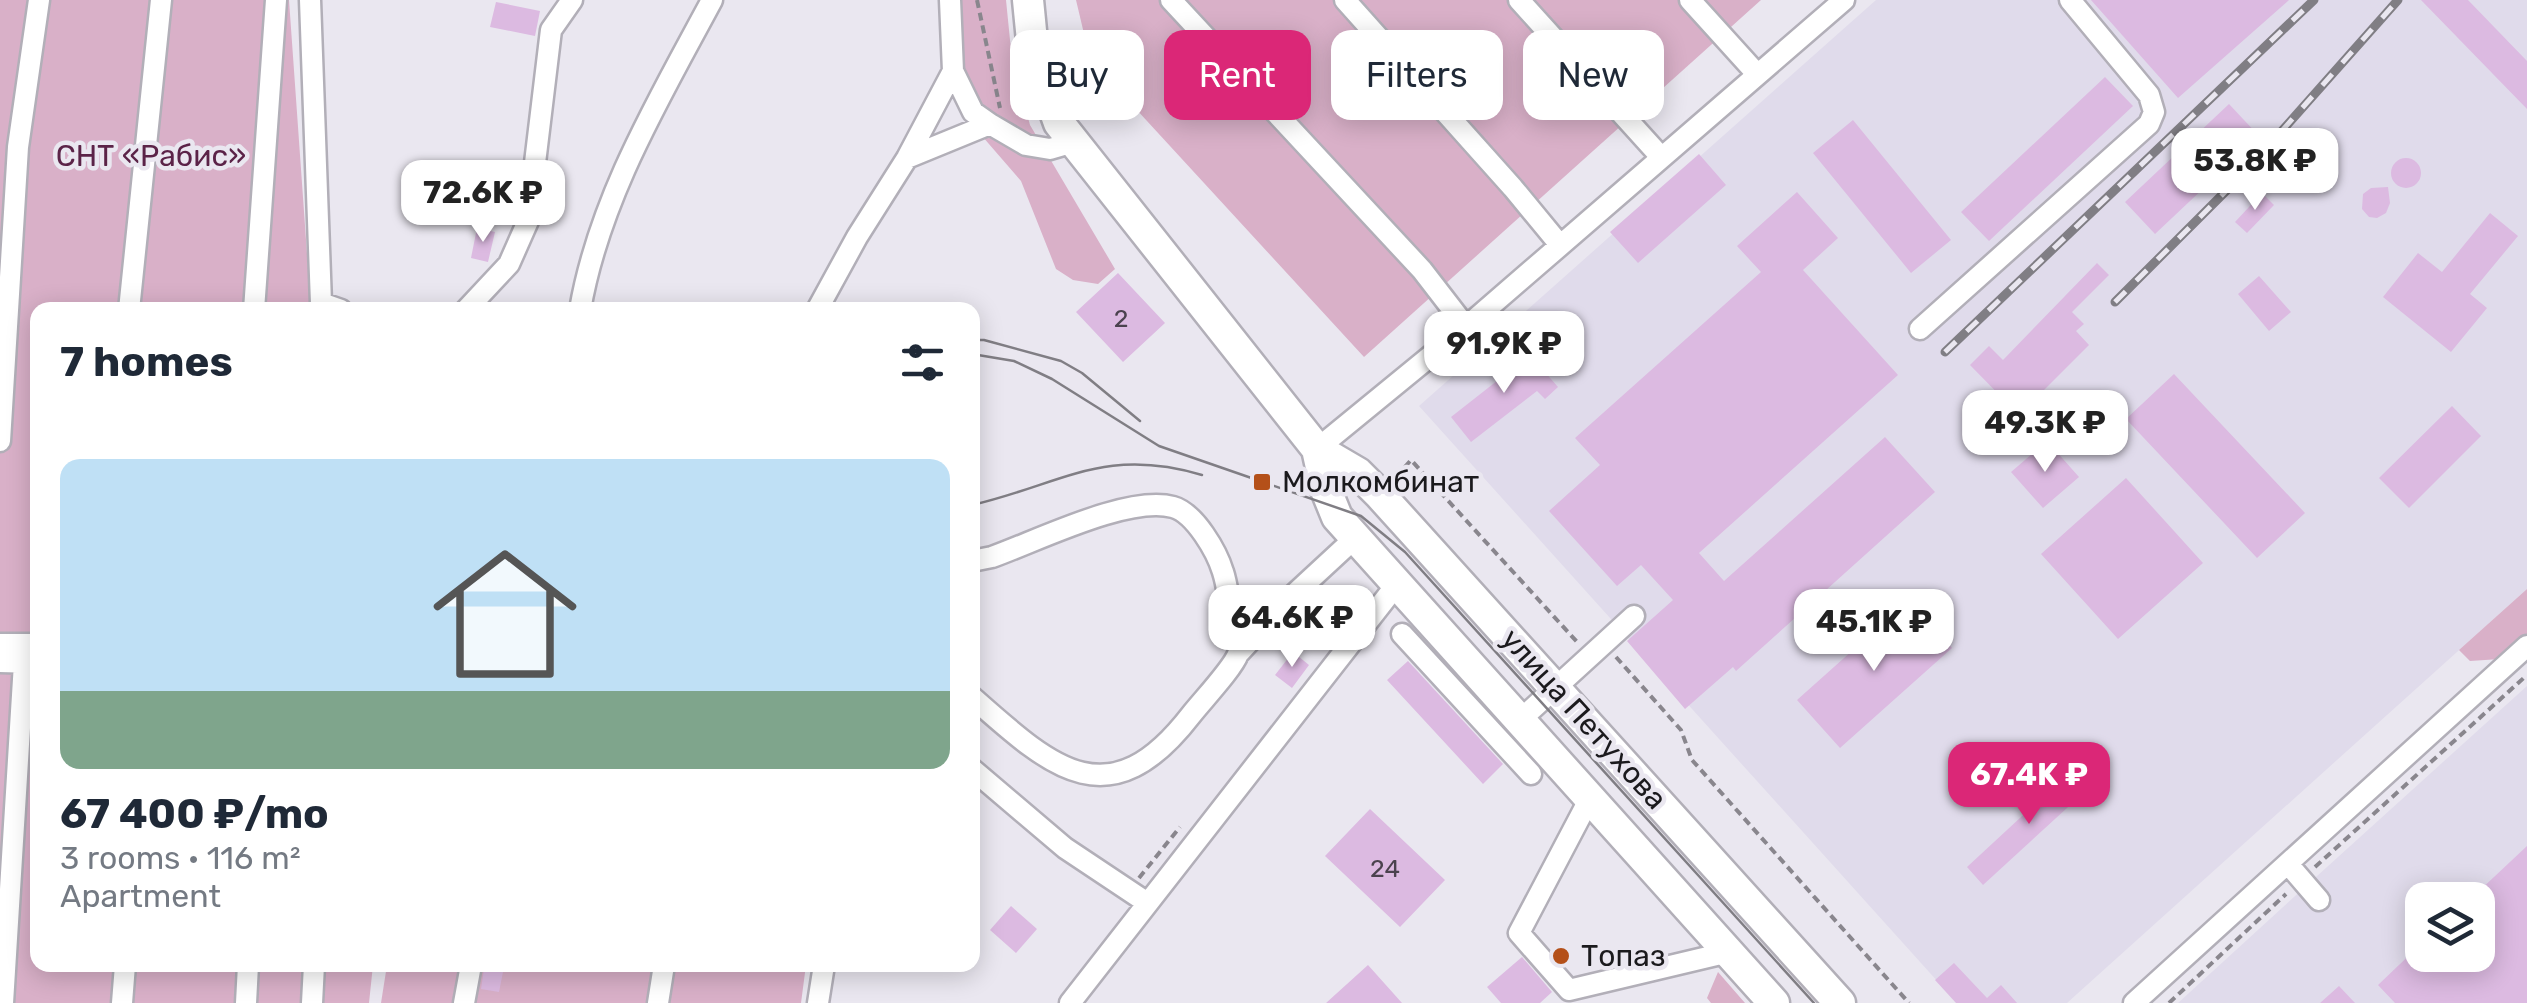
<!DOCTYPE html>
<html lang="en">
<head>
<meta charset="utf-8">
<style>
	body { margin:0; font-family:Rubik,sans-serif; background:#f2f2f3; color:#1f2937; height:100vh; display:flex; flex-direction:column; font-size:38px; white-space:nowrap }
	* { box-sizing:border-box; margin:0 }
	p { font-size:32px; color:#747a83 }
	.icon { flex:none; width:55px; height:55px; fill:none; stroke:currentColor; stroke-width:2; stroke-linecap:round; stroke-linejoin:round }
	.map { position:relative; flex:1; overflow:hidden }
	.side { position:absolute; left:30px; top:302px; width:950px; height:670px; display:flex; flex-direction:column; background:#fff; border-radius:20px; box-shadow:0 5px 25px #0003 }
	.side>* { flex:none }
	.banner { position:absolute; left:1010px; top:30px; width:950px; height:90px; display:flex; gap:20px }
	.controls { position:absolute; left:2405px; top:882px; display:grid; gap:20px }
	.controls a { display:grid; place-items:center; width:90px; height:90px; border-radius:20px; background:#fff; box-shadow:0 5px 25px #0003; font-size:50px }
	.price { position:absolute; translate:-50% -85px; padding:0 22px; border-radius:20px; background:#fff; color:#222; font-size:32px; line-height:65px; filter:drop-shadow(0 2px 5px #0008) }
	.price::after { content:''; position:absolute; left:50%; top:60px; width:30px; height:22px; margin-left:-15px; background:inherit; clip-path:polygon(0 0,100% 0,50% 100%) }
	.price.selected { background:#db2777; color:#fff }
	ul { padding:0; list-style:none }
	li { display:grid; align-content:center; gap:20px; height:530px; padding:0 30px }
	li+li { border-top:2px solid #e0e1e3 }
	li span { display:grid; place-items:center; height:310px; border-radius:20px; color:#555 }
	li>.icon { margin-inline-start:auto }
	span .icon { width:180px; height:180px; fill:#fffc; stroke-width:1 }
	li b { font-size:42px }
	h2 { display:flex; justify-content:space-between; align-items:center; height:120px; padding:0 30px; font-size:42px }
	.pill { padding:0 35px; border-radius:20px; background:#fff; box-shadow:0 5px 25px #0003; font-size:35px; line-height:90px }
	.pill.selected { background:#db2777; color:#fff }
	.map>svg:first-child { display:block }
	.built { fill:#e0dbeb; fill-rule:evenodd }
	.green { fill:#d9b0c8 }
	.building { fill:#dcbae1 }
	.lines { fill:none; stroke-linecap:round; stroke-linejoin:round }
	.minor-casing { stroke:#b2afb8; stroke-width:25 }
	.highway-casing { stroke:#b2afb8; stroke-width:35 }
	.path { stroke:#89868d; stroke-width:4; stroke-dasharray:8 5; stroke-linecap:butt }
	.minor { stroke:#fff; stroke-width:20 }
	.highway { stroke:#fff; stroke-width:30 }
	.tram { stroke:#807e84; stroke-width:2.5 }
	.rail-casing { stroke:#807e84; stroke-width:9 }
	.rail { stroke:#eae7f0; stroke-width:5; stroke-dasharray:15; stroke-linecap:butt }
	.poi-dot { fill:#b45019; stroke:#eae7f0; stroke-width:4 }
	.labels { text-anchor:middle; stroke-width:9; stroke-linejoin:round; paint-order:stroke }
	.number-label { font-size:25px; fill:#4b424e }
	.park-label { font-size:30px; fill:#5b2348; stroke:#eae7f0 }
	.poi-label { font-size:30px; fill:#1b1a1d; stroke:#eae7f0; text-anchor:start }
	.street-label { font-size:30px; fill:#1b1a1d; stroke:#eae7f0 }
</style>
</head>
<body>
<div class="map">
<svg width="2527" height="1003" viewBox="0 0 2527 1003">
	<rect width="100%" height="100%" fill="#eae7f0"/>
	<path class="built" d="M1876 0H2527V589L2067 1003H1957L1419 406Z
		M2527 686V1003H2178L2306 886ZM2422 900H2478V955H2422Z"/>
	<path class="green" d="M0 0H289L311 310H38L37 645 0 643Z
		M959 0H1006L1012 60 1030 125 1115 269 1098 284 1073 280 1056 269 1021 181 969 121Z
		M1076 0H1761L1364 357 1090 59Z
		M2527 589V634L2500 659 2470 661 2459 650Z
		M0 662 37 663 38 965H305L303 1003H0Z
		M323 965H373L369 1003H320Z
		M387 965H806L801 1003H381Z
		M1718 972 1745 1003H1711L1707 998Z"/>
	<path class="building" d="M2091 0H2289L2178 98Z
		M2421 0H2468L2527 61V109Z
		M496 2 540 11 535 36 490 27Z
		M2105 77 2133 106 1989 241 1961 212Z
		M2229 104 2259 136 2155 234 2125 202Z
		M1853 120 1951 240 1911 273 1813 153Z
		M1699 154 1726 185 1638 263 1610 232Z
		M2391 173a15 15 0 1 1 30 0a15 15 0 1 1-30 0Z
		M2388 187 2390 203 2386 213 2377 218 2369 217 2362 209 2363 194 2371 188Z
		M1797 192 1838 238 1803 270 1898 375 1699 553 1724 581 1885 437 1935 492 1736 671 1733 667 1685 709 1627 641 1673 600 1641 565 1617 586 1549 511 1600 465 1575 438 1761 272 1737 246Z
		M2262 193 2274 205 2247 233 2235 222Z
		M2490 213 2518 236 2470 294 2487 308 2451 352 2383 297 2418 253 2442 272Z
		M477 228 495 232 488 262 471 258Z
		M2097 263 2109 275 2072 312 2084 324 2076 331 2089 345 2019 415 1970 365 1989 346 2003 360Z
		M1118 273 1165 323 1123 362 1076 312Z
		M2259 276 2291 312 2269 331 2238 294Z
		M1522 346 1558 387 1545 399 1537 391 1471 442 1451 417 1516 366 1509 358Z
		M2174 374 2305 513 2257 558 2126 419Z
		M2452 406 2481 436 2409 508 2379 478Z
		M2047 441 2079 477 2043 508 2011 472Z
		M2126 478 2203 563 2118 639 2041 554Z
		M1909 600 1952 648 1840 748 1797 700Z
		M1293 652 1309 665 1292 688 1275 675Z
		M1408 661 1503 764 1483 784 1387 680Z
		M2073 769 2090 787 1983 885 1967 867Z
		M1370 809 1445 880 1400 927 1325 856Z
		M2527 846V1003H2395L2378 985 2422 943V955H2478V892Z
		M1011 906 1037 929 1016 953 990 930Z
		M1522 957 1552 992 1540 1003H1501L1487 987Z
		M1954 963 1987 998 2001 985 2017 1003H1956L1935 980Z
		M1368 965 1402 1003H1326Z
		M484 969 503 972 499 992 481 989Z
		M2339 986 2355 1003H2320Z"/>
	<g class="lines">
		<defs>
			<path id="minor" d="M310 0 321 303 341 310
				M1171 0 1422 270 1466 327
				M1345 0 1513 188 1560 245
				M1519 0 1661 157
				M1690 0 1757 74
				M953 71 973 112 990 124 1026 145 1050 149 1074 142
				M907 158 990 124
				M129 310 161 0
				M254 310 276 0
				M466 310 509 264 528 221 551 30 572 0
				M580 310C599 199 659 99 712 0
				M817 310 857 237 907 158 953 71 950 0
				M1920 329 2149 124 2154 112 2149 95 2070 0
				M0 441 18 147 39 0
				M1317 449 1466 327 1844 0
				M972 561 992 557C1037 541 1128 495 1173 507 1195 513 1217 552 1223 572 1227 584 1228 597 1231 610 1234 623 1243 640 1238 654 1233 668 1202 701 1191 715 1109 821 1052 768 972 697
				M1402 634 1531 774
				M0 644H38
				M1238 654 1289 599 1355 538
				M0 662 36 663
				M1520 720 1634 616
				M972 769 1065 848 1146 902
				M1590 798 1519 933 1569 990 1729 952
				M2288 864 2319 900
				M3 1003 24 663
				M122 1003 125 965
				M246 1003 248 965
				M312 1003 314 965
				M464 1003 471 965
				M658 1003 664 965
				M818 1003 824 965
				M1070 1003 1397 584
				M2134 1003 2527 646"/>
			<path id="highway" d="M1028 0 1033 51 1059 123 1317 449 1358 473 1380 495 1840 1003
				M1317 449 1326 490 1337 517 1774 1003"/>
		</defs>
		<use href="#minor" class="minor-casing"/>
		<use href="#highway" class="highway-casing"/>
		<path class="path" d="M977 0 1000 108
			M1396 477 1411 460 1578 643
			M1616 657 1681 730 1692 760 1909 1003
			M2315 867 2527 675
			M1139 878 1180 827
			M2169 1003 2286 894"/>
		<use href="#minor" class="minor"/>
		<use href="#highway" class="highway"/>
		<path class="tram" d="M972 340H984L1061 361 1082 373 1140 421
			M972 354 1014 361 1052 379 1159 446 1361 516 1405 552 1814 1003
			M972 505C1062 484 1104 446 1202 475"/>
		<defs>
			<path id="rail" d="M2115 302 2248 169 2398 0
				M1945 352 2314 0"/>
		</defs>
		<use href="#rail" class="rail-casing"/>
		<use href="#rail" class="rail"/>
	</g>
	<g class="poi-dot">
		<rect x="1252" y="472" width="20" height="20" rx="5"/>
		<circle cx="1561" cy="956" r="10"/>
	</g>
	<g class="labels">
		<g class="number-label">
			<text x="1121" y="327">2</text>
			<text x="1385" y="877">24</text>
		</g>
		<g class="park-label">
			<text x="151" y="166">СНТ «Рабис»</text>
		</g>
		<g class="poi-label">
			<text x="1282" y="492">Молкомбинат</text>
			<text x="1581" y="966">Топаз</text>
		</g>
		<g class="street-label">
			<text transform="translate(1584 719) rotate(48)" y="10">улица Петухова</text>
		</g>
	</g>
</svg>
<div class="controls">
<a><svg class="icon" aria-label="layers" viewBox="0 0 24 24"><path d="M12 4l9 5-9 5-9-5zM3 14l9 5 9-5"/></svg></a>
</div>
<b class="price" style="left:2255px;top:213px">53.8K ₽</b>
<b class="price" style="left:483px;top:245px">72.6K ₽</b>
<b class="price" style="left:1504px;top:396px">91.9K ₽</b>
<b class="price" style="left:2045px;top:475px">49.3K ₽</b>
<b class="price" style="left:1292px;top:670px">64.6K ₽</b>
<b class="price" style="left:1874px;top:674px">45.1K ₽</b>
<b class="price selected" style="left:2029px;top:827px">67.4K ₽</b>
<div class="banner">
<a class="pill">Buy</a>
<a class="pill selected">Rent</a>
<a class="pill">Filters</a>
<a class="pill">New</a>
</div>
<section class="side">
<h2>7 homes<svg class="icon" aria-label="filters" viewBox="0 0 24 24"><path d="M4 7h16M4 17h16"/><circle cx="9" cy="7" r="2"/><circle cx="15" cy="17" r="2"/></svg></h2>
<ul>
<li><span style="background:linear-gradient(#bfe0f5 75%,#7fa58c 0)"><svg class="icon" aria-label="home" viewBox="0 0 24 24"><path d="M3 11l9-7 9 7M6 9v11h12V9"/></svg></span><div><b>67 400 ₽/mo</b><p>3 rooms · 116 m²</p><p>Apartment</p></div></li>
</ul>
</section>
</div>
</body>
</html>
